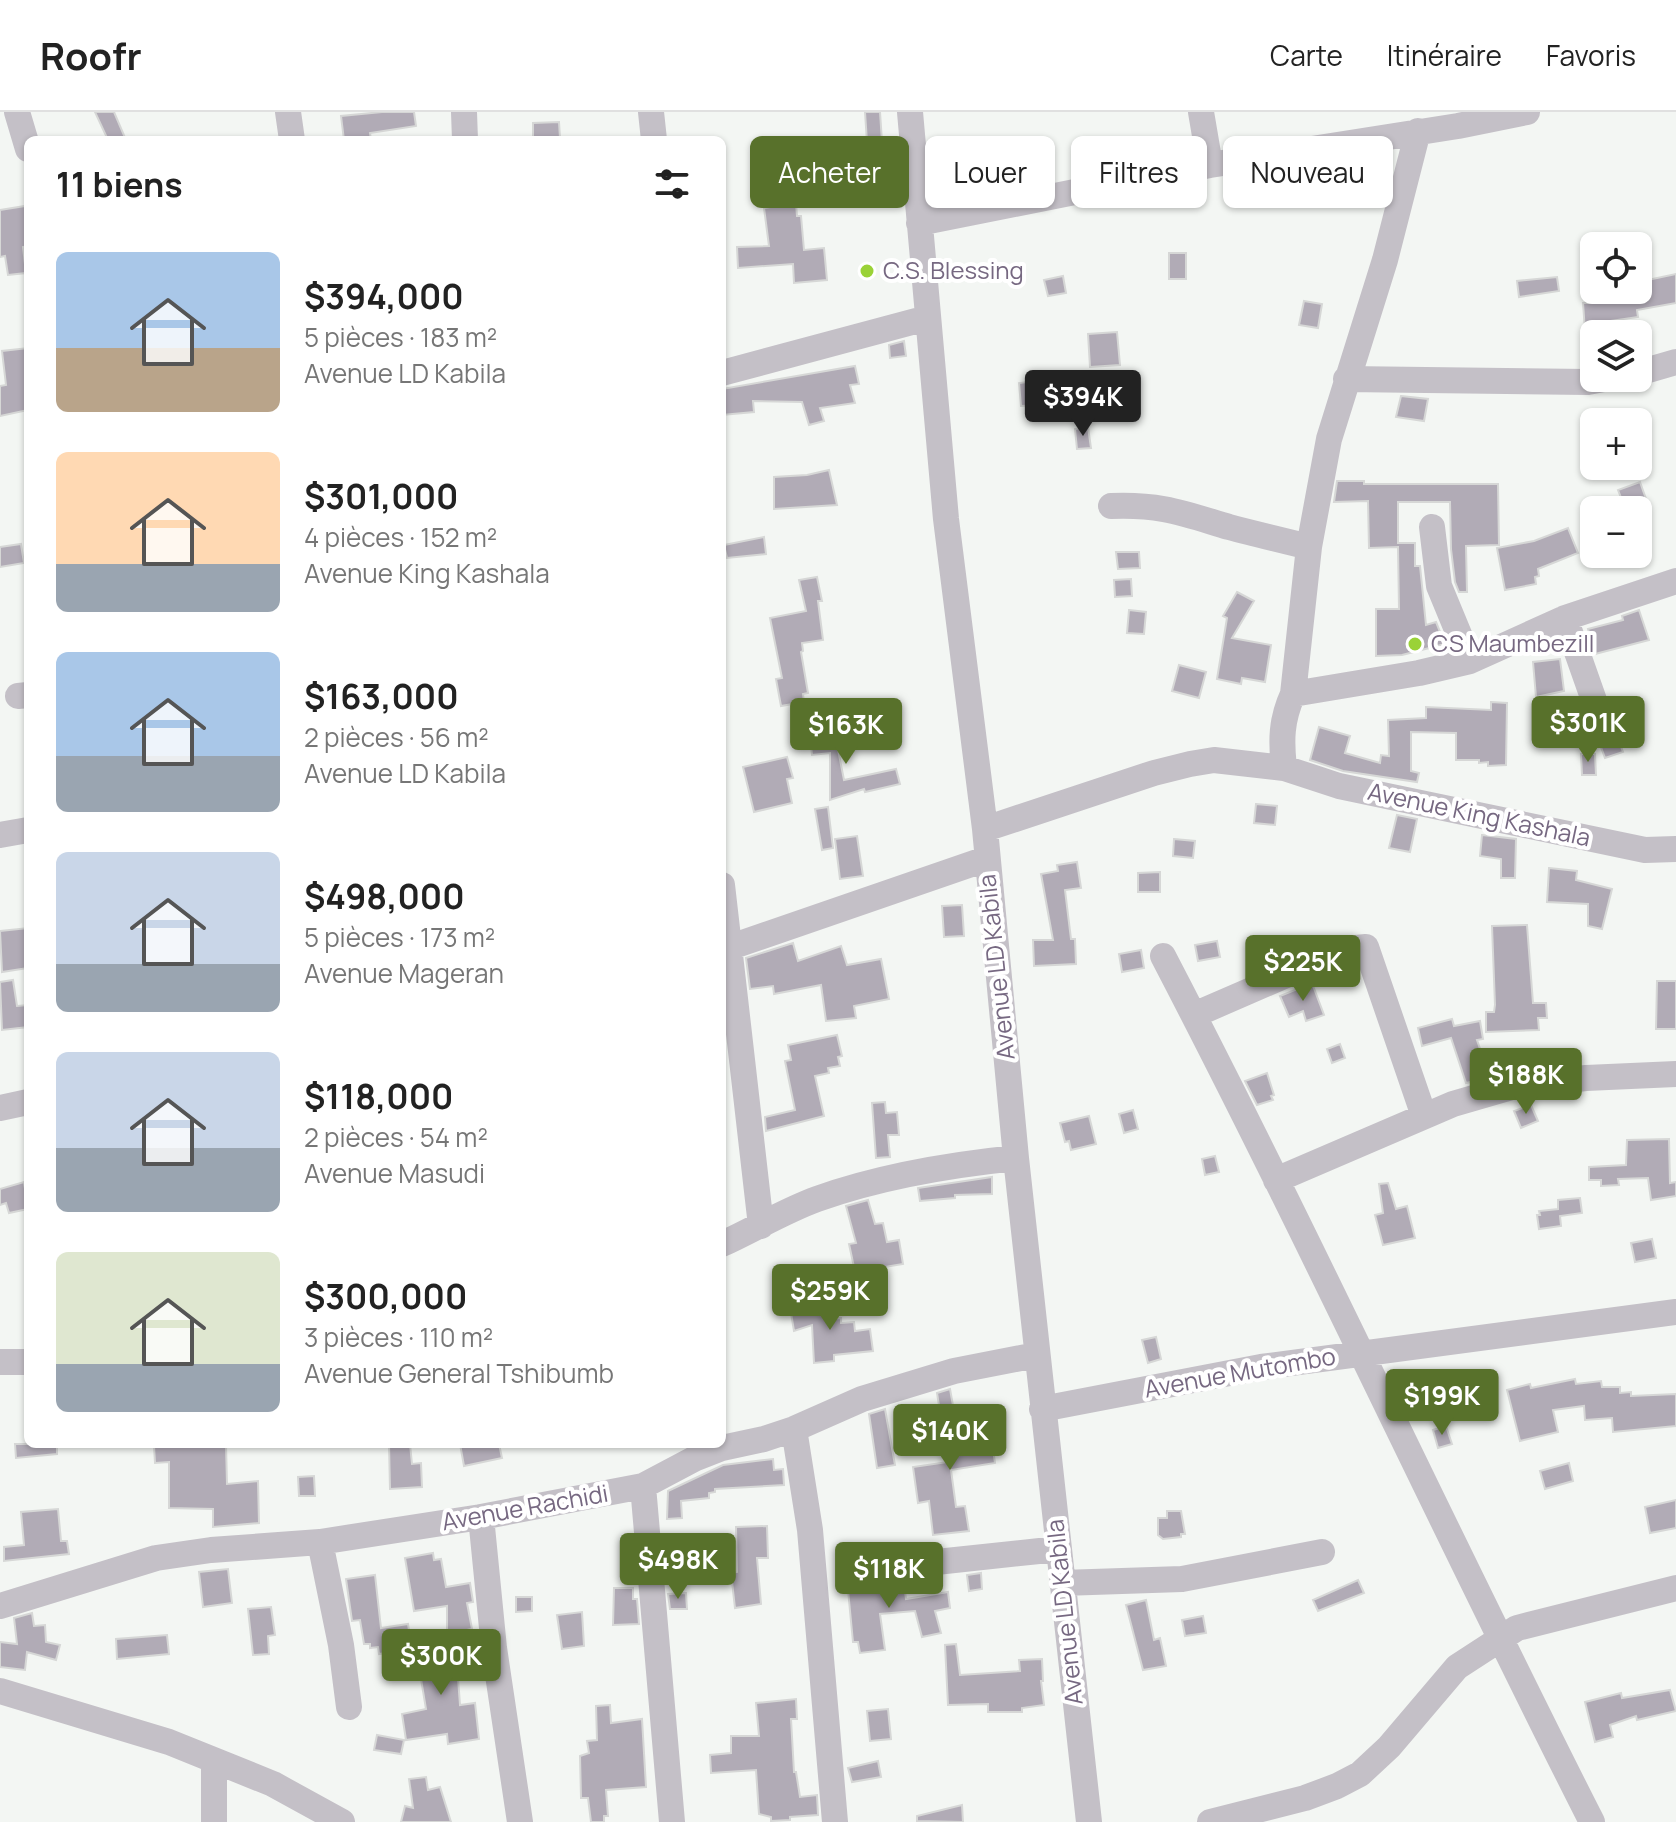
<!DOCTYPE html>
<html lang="fr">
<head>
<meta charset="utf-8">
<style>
	body { margin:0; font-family:Manrope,sans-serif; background:#f2f2f2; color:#222; height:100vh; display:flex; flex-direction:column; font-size:30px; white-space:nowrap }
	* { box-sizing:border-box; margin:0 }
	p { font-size:26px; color:#767676 }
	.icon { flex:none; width:44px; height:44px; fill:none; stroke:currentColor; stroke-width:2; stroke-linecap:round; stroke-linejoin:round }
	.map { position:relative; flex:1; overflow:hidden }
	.drawer { position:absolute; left:24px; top:24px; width:702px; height:1312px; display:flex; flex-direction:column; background:#fff; border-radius:12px; box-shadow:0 2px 6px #0004 }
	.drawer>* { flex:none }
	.guide { position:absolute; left:750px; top:24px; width:760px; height:72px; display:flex; gap:16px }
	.buttons { position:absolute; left:1580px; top:120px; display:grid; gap:16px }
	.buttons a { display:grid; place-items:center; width:72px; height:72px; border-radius:12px; background:#fff; box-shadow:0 2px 6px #0004; font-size:40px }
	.price { position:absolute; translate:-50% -68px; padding:0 18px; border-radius:8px; background:#58712b; color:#fff; font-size:26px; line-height:52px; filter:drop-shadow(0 2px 4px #0008) }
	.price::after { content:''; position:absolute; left:50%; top:48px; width:24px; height:18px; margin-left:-12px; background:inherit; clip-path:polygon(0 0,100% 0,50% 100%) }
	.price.on { background:#222; color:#fff }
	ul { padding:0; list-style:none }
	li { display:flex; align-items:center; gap:24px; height:200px; padding:0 32px }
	li span { display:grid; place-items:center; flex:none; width:224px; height:160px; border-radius:12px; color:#555 }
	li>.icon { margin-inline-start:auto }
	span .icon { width:96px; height:96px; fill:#fffc; stroke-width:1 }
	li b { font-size:34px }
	h2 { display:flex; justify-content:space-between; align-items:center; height:96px; padding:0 32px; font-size:34px }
	.chip { padding:0 28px; border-radius:12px; background:#fff; box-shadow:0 2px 6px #0004; font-size:28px; line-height:72px }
	.chip.on { background:#58712b; color:#fff }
	header { display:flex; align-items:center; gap:48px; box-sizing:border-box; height:112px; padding:0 40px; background:#fff; border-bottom:2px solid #e0e0e0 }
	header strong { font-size:38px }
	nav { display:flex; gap:44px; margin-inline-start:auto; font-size:28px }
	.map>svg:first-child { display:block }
	.building { fill:#b1abb6; stroke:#d6d7d6; stroke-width:2 }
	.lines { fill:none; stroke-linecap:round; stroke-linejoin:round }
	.minor { stroke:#c4c0c7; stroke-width:26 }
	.poi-dot { fill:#9ad237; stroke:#fff; stroke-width:3 }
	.labels { text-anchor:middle; stroke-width:8; stroke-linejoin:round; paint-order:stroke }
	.poi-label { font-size:24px; fill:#766881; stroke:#fff; text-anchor:start }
	.street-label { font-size:24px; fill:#766881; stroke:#fff }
</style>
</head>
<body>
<header>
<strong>Roofr</strong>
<nav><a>Carte</a><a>Itinéraire</a><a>Favoris</a></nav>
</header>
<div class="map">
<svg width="1676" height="1710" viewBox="0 0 1676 1710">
	<rect width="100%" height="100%" fill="#f3f6f3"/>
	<path class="building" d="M95 0H114L126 28H108Z
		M382 0H414L416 14 370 21 371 28H344L341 4Z
		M865 0H880L882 30H867Z
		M559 10 560 26 533 27V11Z
		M796 91 797 104H801L804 138 824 136 827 168 794 171 793 152 738 156 737 135 769 134 764 96Z
		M25 94 28 116V134L23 135 26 161 8 163 5 144 0 145V98Z
		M1169 141H1186V167H1169Z
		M1676 162V191L1637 198 1638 205 1610 209 1611 218 1585 219 1583 191H1598L1596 178H1638V170Z
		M1063 164 1066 181 1048 184 1044 168Z
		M1557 165 1559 179 1519 185 1517 169Z
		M1304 189 1322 192 1318 216 1299 213Z
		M1117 220 1120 253 1090 255 1088 222Z
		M904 229 906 244 890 246 889 233Z
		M28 236V298L0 304V274L6 273 2 239Z
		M855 254 859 272 850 273 855 291 820 296 824 309 809 313 802 290 753 289 754 300 722 303V277Z
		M1035 269 1037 293 1021 294 1019 271Z
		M1401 284 1428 287 1424 309 1396 305Z
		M1088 315 1091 336 1077 337 1075 317Z
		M829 358 837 393 774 397V365L807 363Z
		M1337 369H1364V372H1498L1499 433 1466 434 1467 480H1459L1455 470 1451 437 1450 390H1398V431H1415V454H1420L1426 513 1436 510 1445 532 1402 543 1376 544V497H1399L1398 435 1369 436 1368 389 1334 390Z
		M1640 370 1650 398H1626L1618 378Z
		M1568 416 1578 441 1538 457 1539 464 1535 465 1536 472 1505 478 1497 436 1534 429Z
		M764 425 766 442 727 446 724 433Z
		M21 432 24 451 0 455V435Z
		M1116 440H1139L1140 456 1118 457Z
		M817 465 822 489H818L823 528 802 531 803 539 801 540 808 581 803 582 804 590 781 594 776 567 782 566 770 506 806 499 799 468Z
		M1131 467 1132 484 1115 485 1114 468Z
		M1237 480 1254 489 1232 526 1271 533 1265 570 1242 566 1241 572 1217 567 1227 506 1223 504Z
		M1129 498 1146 500 1144 522 1127 521Z
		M1639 498 1649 528 1595 542 1588 517 1623 508 1622 504Z
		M1560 547 1564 579 1536 585 1533 550Z
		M1179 553 1206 560 1199 586 1172 579Z
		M1491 590 1507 591 1506 653 1488 654V650L1479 651V648H1456V621L1411 620V659L1419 661 1417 670 1343 659 1310 648 1319 615 1350 624 1345 641 1380 651 1381 643 1389 644 1388 608 1426 606V595L1491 598Z
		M833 612 844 668 896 657 900 672 865 680 864 677 830 688V641L812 643 809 616Z
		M1616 621 1623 640 1605 646 1598 627Z
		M1581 642H1595L1596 663H1582Z
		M787 645 793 666 787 667 792 691 754 700 743 655Z
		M1256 692 1277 694 1275 713 1254 711Z
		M828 695 833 736 822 738 815 697Z
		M1397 703 1417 707 1410 740 1389 736Z
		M1482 723 1516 727 1515 766H1501V747L1480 744Z
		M857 724 863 764 840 767 835 727Z
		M1174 727 1195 729 1193 746 1173 744Z
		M1077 750 1081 776 1065 778 1071 827H1075L1076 852 1034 854 1033 828H1053L1041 762 1058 759 1057 753Z
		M1549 756 1577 759 1576 768 1612 777 1602 817 1588 814V792L1547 790Z
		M1160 760V780H1138V761Z
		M962 793 964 824 944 825 942 794Z
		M1527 813 1533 891H1546L1547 906H1538L1539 918 1486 920V900H1494L1495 893 1492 814Z
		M28 816V856L2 860 0 819Z
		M1217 829 1220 845 1198 849 1195 833Z
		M793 831 798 849 841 834 847 853 881 847 889 887 854 894 856 906 826 909 821 873 774 882 773 874 750 877 746 846Z
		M1141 838 1144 856 1122 860 1119 842Z
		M13 868 17 894 28 893V915L2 918 0 870Z
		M1657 869H1676V917H1656Z
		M1312 871 1324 903 1306 909 1303 899 1289 905 1280 884Z
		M1452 907 1454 914 1480 909 1483 927 1477 928 1488 960 1478 964 1480 968 1466 971 1451 926 1422 934 1418 916Z
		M837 923 842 944 838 945 840 954 828 956 829 961 815 964 824 1004 766 1019 765 1005 795 998 785 949 791 948 788 933Z
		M1340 932 1345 946 1332 951 1327 937Z
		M1267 961 1274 983 1271 984 1273 988 1257 993 1245 969Z
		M885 990 886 1001 897 1000 899 1023H888L890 1045 876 1046 872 991Z
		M1531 993 1538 1009 1521 1016 1514 999Z
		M1133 998 1138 1017 1124 1021 1119 1002Z
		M1089 1004 1096 1032 1071 1038 1069 1029 1065 1030 1060 1011Z
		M1669 1027 1670 1071 1676 1070V1084L1651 1088 1648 1066 1618 1067 1619 1073 1601 1074V1068H1589V1055L1626 1053 1627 1028Z
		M1215 1044 1219 1060 1205 1063 1202 1047Z
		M992 1065V1082L955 1083V1086L920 1089 918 1076Z
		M24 1070 28 1097 9 1101 6 1091 0 1093V1077Z
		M1388 1071 1396 1097 1407 1094 1415 1126 1383 1133 1375 1103 1383 1101 1379 1072Z
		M1580 1086 1582 1101 1560 1104 1561 1114 1539 1117 1537 1103H1540L1539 1099 1558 1097V1088Z
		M868 1088 875 1112 883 1111 887 1130 899 1128 903 1152 855 1160 849 1132 856 1131 846 1094Z
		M1652 1127 1656 1146 1635 1150 1631 1131Z
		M806 1188H827V1207L841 1206V1211L854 1210 855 1219 870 1217 873 1239 834 1243V1249L814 1251 812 1213 794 1219 790 1195 806 1192Z
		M1156 1225 1161 1247 1148 1251 1142 1228Z
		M1575 1267 1576 1272 1601 1269 1602 1275H1620V1281L1631 1280V1284L1676 1282V1314L1613 1320 1612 1306 1585 1308 1584 1294 1553 1298 1558 1320 1520 1329 1507 1278 1530 1272 1531 1276Z
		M950 1277 959 1327 991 1323 995 1351 951 1358 956 1395 965 1394 969 1419 933 1423 929 1389 918 1391 913 1355 948 1350 937 1281Z
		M885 1297 895 1353 877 1356 869 1302Z
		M1446 1314 1452 1332 1438 1336 1433 1318Z
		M15 1332H57V1342L16 1346Z
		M170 1332H226L227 1372 258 1369 259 1411 213 1415V1397L169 1396V1350L155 1351 154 1334Z
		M389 1332H410L412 1352 421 1351 422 1375 390 1377Z
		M460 1332H499L502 1346 464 1354Z
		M773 1347 774 1358 783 1357 784 1373 715 1377V1380L709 1381V1386L681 1389 682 1406 667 1407 668 1379 723 1353Z
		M1569 1351 1573 1369 1545 1377 1540 1359Z
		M314 1364 315 1384H299L298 1365Z
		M1676 1388V1416L1650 1421 1645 1395Z
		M58 1397 61 1429H67L69 1442 4 1449V1435L24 1433 21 1400Z
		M1167 1399H1181L1185 1422H1181V1425L1163 1427 1158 1423V1406H1167Z
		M767 1414 768 1446H757L761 1492 735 1496 731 1461 737 1460 736 1415Z
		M433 1441 434 1448 441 1447 446 1475 470 1471 473 1490 467 1491 472 1517 447 1522V1494L414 1499 405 1446Z
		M228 1457 232 1491 203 1495 199 1460Z
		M981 1461 982 1477 969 1479 967 1463Z
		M375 1463 381 1516 408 1512 412 1537 379 1542 378 1535 370 1536V1532H364L360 1508 352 1509 346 1467Z
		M903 1464 906 1487 948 1480 950 1496 935 1499 941 1521 922 1525 915 1499 880 1502 885 1538 860 1541 858 1530H853L848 1478 859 1477V1468Z
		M1358 1468 1364 1481 1318 1499 1313 1488Z
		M614 1476H633V1487H637L639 1512 613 1513Z
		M686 1481 687 1497H670L668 1482Z
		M516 1485H532V1499L516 1500Z
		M1146 1488 1154 1528 1160 1526 1166 1554 1143 1558 1126 1493Z
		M271 1495 275 1523 268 1524 269 1542 253 1543 248 1497Z
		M582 1500 584 1534 562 1537 557 1503Z
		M32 1501 34 1514 45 1513 46 1530 60 1533 56 1548 27 1540 25 1558 0 1555V1530L17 1532 14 1506Z
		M1203 1504 1206 1521 1185 1524 1182 1508Z
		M167 1523 169 1542 117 1547 116 1527Z
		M455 1525 460 1593 475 1591 479 1627 448 1632 447 1622 406 1628 402 1602 426 1597 415 1531 438 1530 437 1527Z
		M956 1532 960 1563 1020 1559 1019 1548 1042 1547 1043 1569H1041L1044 1593 1022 1596V1600H988V1592L948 1593 945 1533Z
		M1670 1578 1676 1599 1637 1608 1636 1604 1610 1613 1613 1625 1595 1630 1585 1590 1621 1581 1622 1586Z
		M796 1587 797 1607H791L794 1660H796L800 1685 817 1683 818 1703 790 1705V1708L771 1709V1705L759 1702 756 1658 711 1661 710 1643 731 1641V1624H759L756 1591Z
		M610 1593 611 1611 642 1607 646 1675 606 1678 608 1704H604V1710H591L588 1686H581L580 1644 589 1641 587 1629 597 1628 596 1594Z
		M888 1597 891 1627 870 1629 867 1599Z
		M377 1623 404 1628 401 1642 374 1638Z
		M878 1649 881 1665 852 1670 848 1656Z
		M426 1665 428 1678 440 1675 451 1710H401L405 1694 413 1696 409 1667Z
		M962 1693 963 1710 917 1709V1704Z"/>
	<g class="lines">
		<path class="minor" d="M17 0 28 37
			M288 0 292 28
			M464 0 465 28
			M651 0 654 28
			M910 0 946 407 985 717 1016 1046 1089 1710
			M1201 0 1210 53
			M919 111 1210 53 1458 14 1527 0
			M722 261 927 206
			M1638 261 1676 250
			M1346 267 1588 270 1609 266
			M1111 394C1160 392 1182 401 1229 415 1255 422 1282 428 1309 435
			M1432 415 1439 474 1470 549
			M1565 506 1602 611
			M1293 582 1309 435 1329 327 1385 148 1418 19
			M18 584 28 583
			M1284 656 1339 674 1645 738 1676 737
			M985 717 1154 661 1190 652 1214 648 1284 656C1281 629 1281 608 1293 582L1419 561 1470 549 1565 506 1676 469
			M0 723 28 718
			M722 773 761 1114
			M722 838 986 747
			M1163 844C1312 1130 1446 1423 1592 1710
			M1194 903 1346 837 1366 835 1424 1004
			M0 996 28 990
			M1276 1068 1453 992 1515 974 1586 966 1676 962
			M722 1132C753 1118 784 1099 817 1087 881 1064 948 1053 1016 1046
			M0 1250H28
			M1042 1297 1261 1255 1676 1200
			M794 1317 810 1418 835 1710
			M643 1374 672 1710
			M481 1405 494 1536 520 1710
			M320 1430 341 1533 349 1595
			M927 1451 1058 1437
			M1062 1471 1182 1467 1322 1440
			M0 1494 156 1446 211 1438 320 1430 481 1405 643 1374 694 1347 722 1336 764 1327 794 1317 862 1287 954 1259 1036 1243
			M0 1579 169 1630 273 1672 342 1710
			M214 1649V1710
			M1210 1710 1305 1686 1337 1674 1360 1662 1389 1635 1457 1555 1517 1516 1676 1476"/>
	</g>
	<g class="poi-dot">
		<circle cx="867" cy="159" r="8"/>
		<circle cx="1415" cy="532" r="8"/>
	</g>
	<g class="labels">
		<g class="poi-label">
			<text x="883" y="167">C.S. Blessing</text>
			<text x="1431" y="540">CS Maumbezill</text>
		</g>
		<g class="street-label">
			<text transform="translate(1479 703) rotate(12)" y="8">Avenue King Kashala</text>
			<text transform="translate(997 855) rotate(-96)" y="8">Avenue LD Kabila</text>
			<text transform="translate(1240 1261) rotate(-10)" y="8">Avenue Mutombo</text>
			<text transform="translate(525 1396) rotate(-10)" y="8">Avenue Rachidi</text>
			<text transform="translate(1065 1500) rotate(-96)" y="8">Avenue LD Kabila</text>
		</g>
	</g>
</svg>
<div class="buttons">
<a><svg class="icon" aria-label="locate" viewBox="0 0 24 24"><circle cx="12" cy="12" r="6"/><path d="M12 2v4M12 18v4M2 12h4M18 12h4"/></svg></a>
<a><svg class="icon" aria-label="layers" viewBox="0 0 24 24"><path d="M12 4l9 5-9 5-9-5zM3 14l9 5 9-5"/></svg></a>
<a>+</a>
<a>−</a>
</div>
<b class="price on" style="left:1083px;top:326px">$394K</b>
<b class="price" style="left:1588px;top:652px">$301K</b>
<b class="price" style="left:846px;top:654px">$163K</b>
<b class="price" style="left:1303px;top:891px">$225K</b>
<b class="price" style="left:1526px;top:1004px">$188K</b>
<b class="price" style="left:830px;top:1220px">$259K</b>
<b class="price" style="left:1442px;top:1325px">$199K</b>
<b class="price" style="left:950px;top:1360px">$140K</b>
<b class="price" style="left:678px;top:1489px">$498K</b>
<b class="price" style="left:889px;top:1498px">$118K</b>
<b class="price" style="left:441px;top:1585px">$300K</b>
<div class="guide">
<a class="chip on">Acheter</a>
<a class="chip">Louer</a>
<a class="chip">Filtres</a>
<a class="chip">Nouveau</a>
</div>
<section class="drawer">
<h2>11 biens<svg class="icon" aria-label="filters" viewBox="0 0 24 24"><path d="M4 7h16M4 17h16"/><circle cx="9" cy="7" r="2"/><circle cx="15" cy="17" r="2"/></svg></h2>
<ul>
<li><span style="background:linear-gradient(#a9c7e8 60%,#b9a48a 0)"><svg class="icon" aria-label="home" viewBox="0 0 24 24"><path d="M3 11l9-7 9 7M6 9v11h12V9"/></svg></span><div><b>$394,000</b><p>5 pièces · 183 m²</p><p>Avenue LD Kabila</p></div></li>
<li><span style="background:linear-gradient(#ffd9b3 70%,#9aa5b1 0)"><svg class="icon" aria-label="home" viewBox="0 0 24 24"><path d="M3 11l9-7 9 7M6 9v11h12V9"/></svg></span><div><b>$301,000</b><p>4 pièces · 152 m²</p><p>Avenue King Kashala</p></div></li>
<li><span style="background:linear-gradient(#a9c7e8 65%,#9aa5b1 0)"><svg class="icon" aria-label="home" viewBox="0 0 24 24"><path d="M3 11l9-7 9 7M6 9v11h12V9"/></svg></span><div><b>$163,000</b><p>2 pièces · 56 m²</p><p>Avenue LD Kabila</p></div></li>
<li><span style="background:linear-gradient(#c9d6e8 70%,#9aa5b1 0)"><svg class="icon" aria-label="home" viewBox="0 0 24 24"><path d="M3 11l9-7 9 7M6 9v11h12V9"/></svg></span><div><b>$498,000</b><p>5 pièces · 173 m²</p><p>Avenue Mageran</p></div></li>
<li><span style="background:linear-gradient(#c9d6e8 60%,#9aa5b1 0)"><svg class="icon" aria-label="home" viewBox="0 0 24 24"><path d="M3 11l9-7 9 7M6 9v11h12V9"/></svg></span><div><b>$118,000</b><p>2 pièces · 54 m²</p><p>Avenue Masudi</p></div></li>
<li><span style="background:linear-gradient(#dfe7d0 70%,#9aa5b1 0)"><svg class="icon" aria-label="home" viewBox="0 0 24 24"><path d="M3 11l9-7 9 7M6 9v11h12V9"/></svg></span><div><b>$300,000</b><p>3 pièces · 110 m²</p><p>Avenue General Tshibumb</p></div></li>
</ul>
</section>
</div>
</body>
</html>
